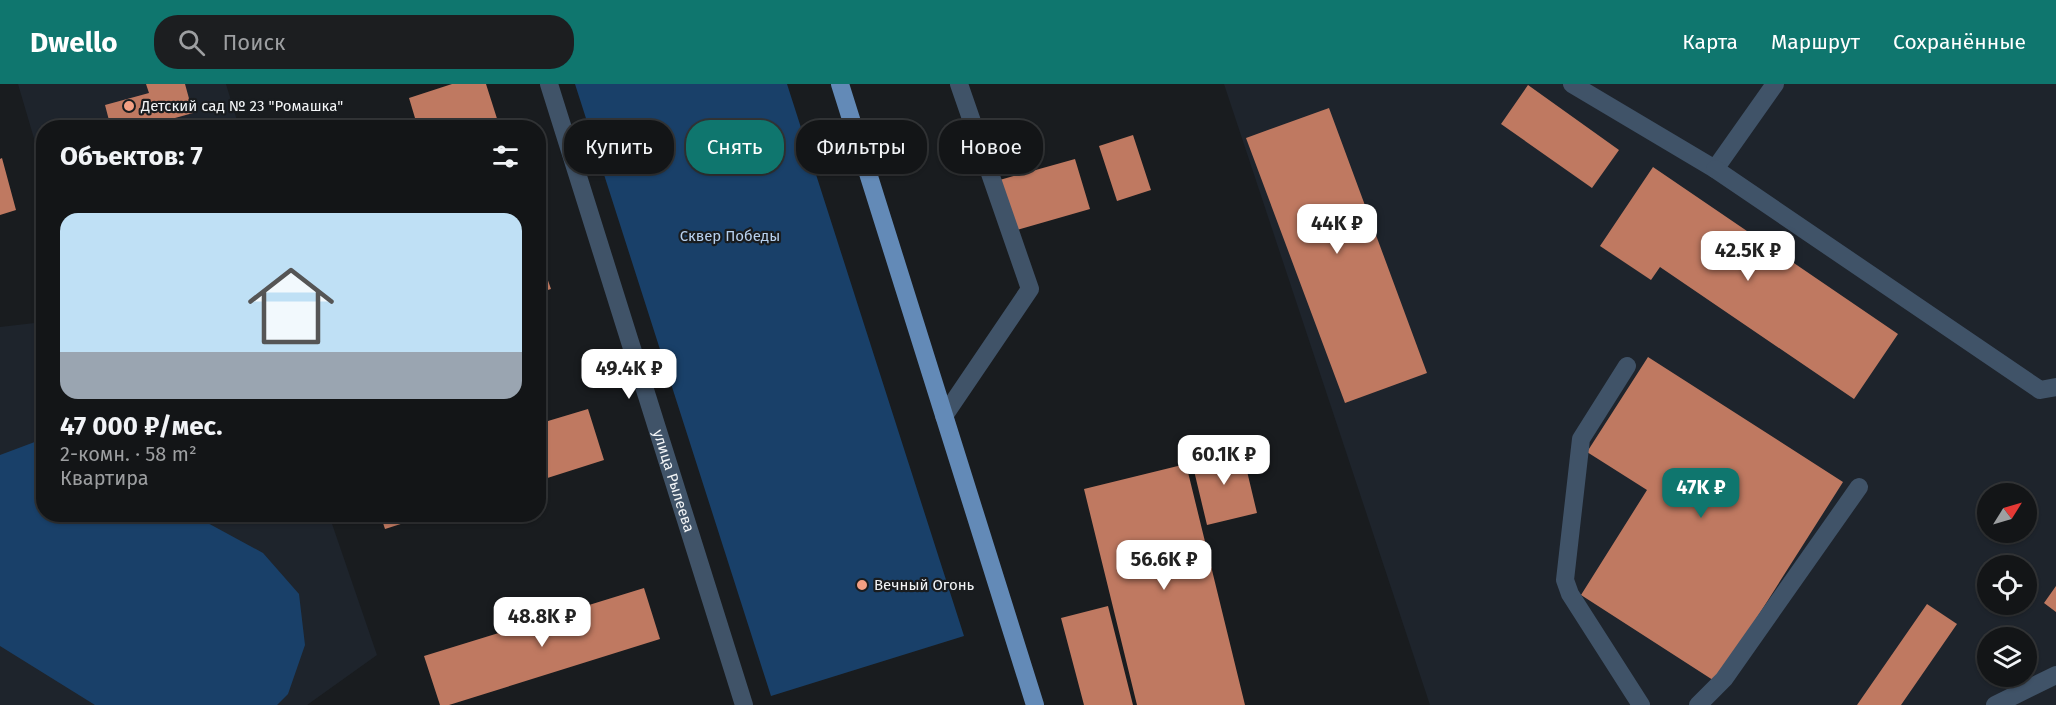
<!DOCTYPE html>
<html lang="ru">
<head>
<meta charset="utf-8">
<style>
	body { margin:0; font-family:"Fira Sans",sans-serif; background:#1c1e20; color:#f1f3f6; height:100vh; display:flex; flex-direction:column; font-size:22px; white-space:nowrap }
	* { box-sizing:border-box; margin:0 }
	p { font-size:20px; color:#9d9fa1 }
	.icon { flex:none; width:33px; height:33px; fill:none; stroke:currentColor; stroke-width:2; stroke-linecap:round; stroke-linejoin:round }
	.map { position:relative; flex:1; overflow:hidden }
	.details { position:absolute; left:36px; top:36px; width:510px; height:402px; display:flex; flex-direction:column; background:#131517; border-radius:24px; box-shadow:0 2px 4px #0004,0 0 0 2px #323436 }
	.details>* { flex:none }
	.banner { position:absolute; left:564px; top:36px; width:570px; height:54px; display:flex; gap:12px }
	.needle { width:39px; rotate:53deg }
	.fabs { position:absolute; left:1977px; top:399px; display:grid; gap:12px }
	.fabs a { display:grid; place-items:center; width:60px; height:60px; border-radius:50%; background:#131517; box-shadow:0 2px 4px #0004,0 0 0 2px #323436; font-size:30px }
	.price { position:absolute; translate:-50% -51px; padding:0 14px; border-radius:12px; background:#fff; color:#222; font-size:20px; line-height:39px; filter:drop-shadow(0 2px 3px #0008) }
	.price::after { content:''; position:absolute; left:50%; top:36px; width:18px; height:14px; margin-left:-9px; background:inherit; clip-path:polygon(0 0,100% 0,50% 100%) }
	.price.active { background:#0f766e; color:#fff }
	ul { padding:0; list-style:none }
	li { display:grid; align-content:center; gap:12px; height:318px; padding:0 24px }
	li span { display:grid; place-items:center; height:186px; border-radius:18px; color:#555 }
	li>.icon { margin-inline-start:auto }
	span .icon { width:108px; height:108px; fill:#fffc; stroke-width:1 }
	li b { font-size:26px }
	h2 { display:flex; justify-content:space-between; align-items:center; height:72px; padding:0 24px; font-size:26px }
	.tag { padding:0 21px; border-radius:24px; background:#131517; box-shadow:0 2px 4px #0004,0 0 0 2px #323436; font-size:21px; line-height:54px }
	.tag.active { background:#0f766e; color:#fff }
	header { display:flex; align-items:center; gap:36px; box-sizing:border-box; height:84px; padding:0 30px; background:#0f766e; color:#fff }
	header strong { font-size:28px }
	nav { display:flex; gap:33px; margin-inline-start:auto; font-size:21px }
	.search { width:420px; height:54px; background:#1c1e20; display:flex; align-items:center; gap:15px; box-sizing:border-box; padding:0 21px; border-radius:24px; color:#9d9fa1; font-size:22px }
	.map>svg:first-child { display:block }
	.built { fill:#1e242c; fill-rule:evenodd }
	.green { fill:#194069 }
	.building { fill:#bf7961 }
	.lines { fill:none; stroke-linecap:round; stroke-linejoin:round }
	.minor { stroke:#405368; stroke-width:18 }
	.major { stroke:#638ab7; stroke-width:18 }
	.poi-dot { fill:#f39f83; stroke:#191c1f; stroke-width:2 }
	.labels { text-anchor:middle; stroke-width:4.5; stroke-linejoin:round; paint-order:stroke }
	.poi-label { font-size:15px; fill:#f3f5f7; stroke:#191c1f; text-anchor:start }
	.park-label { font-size:15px; fill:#b8d1ef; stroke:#191c1f }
	.street-label { font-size:15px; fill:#f3f5f7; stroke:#191c1f }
</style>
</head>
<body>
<header>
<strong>Dwello</strong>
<div class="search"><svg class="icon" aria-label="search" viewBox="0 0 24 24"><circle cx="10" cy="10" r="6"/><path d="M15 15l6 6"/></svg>Поиск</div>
<nav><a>Карта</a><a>Маршрут</a><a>Сохранённые</a></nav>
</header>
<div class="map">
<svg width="2056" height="621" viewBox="0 0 2056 621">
	<rect width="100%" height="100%" fill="#191c1f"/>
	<path class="built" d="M18 0H226L239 43 44 44 43 85Z
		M1224 0H2056V621H1430ZM1988 410H2026V448H1988ZM1988 482H2026V520H1988ZM1988 554H2026V592H1988Z
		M43 238 44 430 329 431 377 571 307 621H0V243Z"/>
	<path class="green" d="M575 0H787L964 552 771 612Z
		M40 356 44 357V430L193 431 263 469 299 510 305 561 288 610 277 621H95L0 562V371Z"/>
	<path class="building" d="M146 0H185L193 29 175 34 178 44H111L105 21 149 9Z
		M452 0H486L500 44H418L409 14Z
		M1528 1 1619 66 1592 104 1501 40Z
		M1329 24 1427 289 1345 319 1246 54Z
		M1133 51 1151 106 1117 117 1099 62Z
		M2 74 16 126 0 131V75Z
		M1075 75 1090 125 1010 148 996 97Z
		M1653 83 1898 250 1854 315 1660 183 1651 196 1600 162Z
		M538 168 551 205 538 209Z
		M1648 273 1843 398 1716 598 1581 511 1647 406 1587 368Z
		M588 325 604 376 538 397V340Z
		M1241 362 1257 429 1207 441 1191 374Z
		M1186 380 1245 621H1137L1084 405Z
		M380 430H429V431L385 445Z
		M2056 502V528L2044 519Z
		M644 504 660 555 449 621H440L424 572Z
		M1927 520 1957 540 1901 621H1857Z
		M1108 522 1133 621H1084L1061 534Z"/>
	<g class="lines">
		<g class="minor">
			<path id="s1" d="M549 0 744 621"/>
			<path d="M1572 0 1715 85 1775 0"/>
			<path d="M1715 85 2040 306 2056 303"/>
			<path d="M1627 282 1581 355 1565 496 1570 510 1641 621"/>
			<path d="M944 332 1030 205 959 0"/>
			<path d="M1698 621 1724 595 1859 403"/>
			<path d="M1995 621 2056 591"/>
		</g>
		<path class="major" d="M840 0 1035 621"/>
	</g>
	<g class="poi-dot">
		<circle cx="129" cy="22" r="6"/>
		<circle cx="862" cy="501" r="6"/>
	</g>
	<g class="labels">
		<g class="poi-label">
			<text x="141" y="27">Детский сад № 23 "Ромашка"</text>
			<text x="874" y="506">Вечный Огонь</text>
		</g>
		<g class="park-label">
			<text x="730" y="157">Сквер Победы</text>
		</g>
		<g class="street-label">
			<text dy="5" stroke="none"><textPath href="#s1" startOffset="416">улица Рылеева</textPath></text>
		</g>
	</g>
</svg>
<div class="fabs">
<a><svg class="needle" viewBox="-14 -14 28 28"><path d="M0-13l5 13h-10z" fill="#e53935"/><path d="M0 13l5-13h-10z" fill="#9d9fa1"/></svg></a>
<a><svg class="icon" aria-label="locate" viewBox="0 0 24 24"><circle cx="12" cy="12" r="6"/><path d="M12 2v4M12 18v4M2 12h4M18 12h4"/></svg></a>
<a><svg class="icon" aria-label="layers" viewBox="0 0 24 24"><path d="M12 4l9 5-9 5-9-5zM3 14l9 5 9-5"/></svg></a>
</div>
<b class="price" style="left:1337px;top:171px">44K ₽</b>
<b class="price" style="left:1748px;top:198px">42.5K ₽</b>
<b class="price" style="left:629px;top:316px">49.4K ₽</b>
<b class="price" style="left:1224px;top:402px">60.1K ₽</b>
<b class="price active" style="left:1701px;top:435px">47K ₽</b>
<b class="price" style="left:1164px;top:507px">56.6K ₽</b>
<b class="price" style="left:542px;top:564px">48.8K ₽</b>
<div class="banner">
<a class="tag">Купить</a>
<a class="tag active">Снять</a>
<a class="tag">Фильтры</a>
<a class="tag">Новое</a>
</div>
<section class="details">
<h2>Объектов: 7<svg class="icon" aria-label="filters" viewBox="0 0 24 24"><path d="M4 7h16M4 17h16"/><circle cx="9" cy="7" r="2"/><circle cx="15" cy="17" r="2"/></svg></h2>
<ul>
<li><span style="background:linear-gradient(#bfe0f5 75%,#9aa5b1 0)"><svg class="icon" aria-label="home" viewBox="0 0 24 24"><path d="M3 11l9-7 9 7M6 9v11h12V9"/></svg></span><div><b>47 000 ₽/мес.</b><p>2-комн. · 58 m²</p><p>Квартира</p></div></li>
</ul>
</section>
</div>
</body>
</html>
